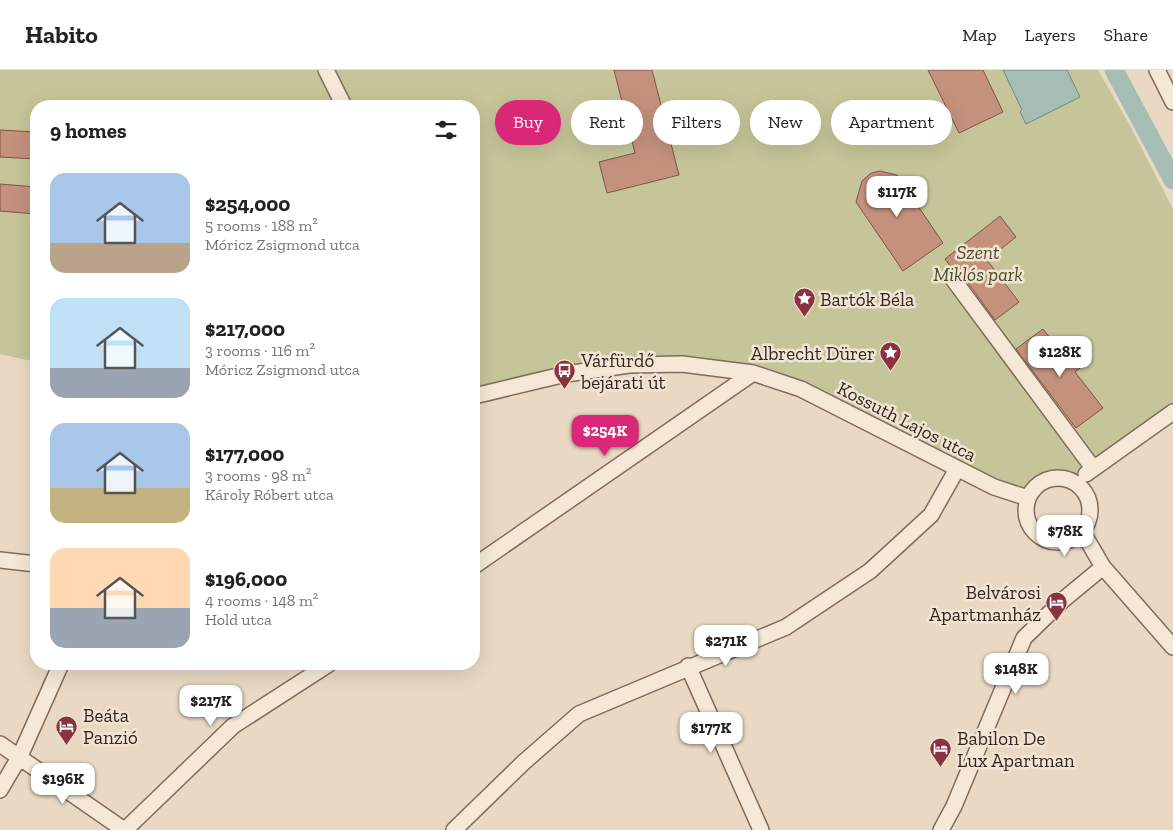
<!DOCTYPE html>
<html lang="en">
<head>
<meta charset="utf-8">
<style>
	body { margin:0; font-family:"Zilla Slab",serif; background:#f2f2f2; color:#222; height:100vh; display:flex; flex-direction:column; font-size:19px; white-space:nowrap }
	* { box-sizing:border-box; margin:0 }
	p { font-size:16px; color:#767676 }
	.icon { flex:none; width:28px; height:28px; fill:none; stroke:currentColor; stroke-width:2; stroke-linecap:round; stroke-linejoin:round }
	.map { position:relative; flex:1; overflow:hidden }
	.panel { position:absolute; left:30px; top:30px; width:450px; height:570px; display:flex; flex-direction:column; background:#fff; border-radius:20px; box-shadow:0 5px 20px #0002 }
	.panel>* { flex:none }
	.banner { position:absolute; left:495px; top:30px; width:475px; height:45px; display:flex; gap:10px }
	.price { position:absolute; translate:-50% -42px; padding:0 11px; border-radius:10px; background:#fff; color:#222; font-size:16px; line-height:32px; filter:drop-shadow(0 1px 2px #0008) }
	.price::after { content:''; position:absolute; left:50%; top:30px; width:15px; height:11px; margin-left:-8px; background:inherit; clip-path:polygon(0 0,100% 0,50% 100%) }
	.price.current { background:#db2777; color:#fff }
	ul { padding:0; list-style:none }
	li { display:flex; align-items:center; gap:15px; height:125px; padding:0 20px }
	li span { display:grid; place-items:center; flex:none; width:140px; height:100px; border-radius:15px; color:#555 }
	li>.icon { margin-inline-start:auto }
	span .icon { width:60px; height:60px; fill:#fffc; stroke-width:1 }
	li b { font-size:21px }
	h2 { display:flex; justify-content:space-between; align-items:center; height:60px; padding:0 20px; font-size:21px }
	.tag { padding:0 18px; border-radius:22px; background:#fff; box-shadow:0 5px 20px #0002; font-size:18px; line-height:45px }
	.tag.current { background:#db2777; color:#fff }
	header { display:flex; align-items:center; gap:30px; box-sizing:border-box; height:70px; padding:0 25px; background:#fff; border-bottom:1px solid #e0e0e0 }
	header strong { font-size:24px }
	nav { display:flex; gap:28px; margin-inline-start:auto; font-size:18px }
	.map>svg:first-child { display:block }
	.green { fill:#c6c599 }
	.water { fill:#a5bdb3; stroke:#6d8a7f }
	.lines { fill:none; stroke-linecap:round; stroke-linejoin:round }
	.canal { stroke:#a5bdb3; stroke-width:19 }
	.building { fill:#c4917d; stroke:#7f5444 }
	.minor-casing { stroke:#826b5c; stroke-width:18 }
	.minor { stroke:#f5e8d6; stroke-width:15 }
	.labels { text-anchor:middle; stroke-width:5; stroke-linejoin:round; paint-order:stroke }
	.park-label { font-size:19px; font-style:italic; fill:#494e27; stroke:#f1e4d3 }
	.poi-label { font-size:19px; fill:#33261f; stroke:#f1e4d3; text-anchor:start }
	.street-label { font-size:19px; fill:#33261f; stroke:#f1e4d3 }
</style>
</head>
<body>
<header>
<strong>Habito</strong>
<nav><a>Map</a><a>Layers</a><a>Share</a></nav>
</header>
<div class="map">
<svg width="1173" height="760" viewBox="0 0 1173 760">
	<rect width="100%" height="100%" fill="#e9d9c4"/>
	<path class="green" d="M0 0H1098L1128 52 1173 139V342L1075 412 1064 408 1042 411 1028 428 753 303 629 295 474 326V36H36V292L0 284Z"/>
	<path class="water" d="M1003 0H1067L1080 27 1026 54 1020 42 1022 40Z"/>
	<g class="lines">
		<path class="canal" d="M1114 0 1173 110"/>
	</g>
	<path class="building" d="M614 0H652L679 105 607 123 599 92 635 83Z
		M928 0H983L1003 42 959 63Z
		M0 60 36 62V89L0 87Z
		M880 101 897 105 943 173 903 201 856 132 862 111 871 103Z
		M0 114 36 117V144L0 141Z
		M1000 146 1016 167 987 190 1019 232 995 250 958 199 950 196 945 189Z
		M1043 259 1066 289 1075 282 1084 295 1075 302 1103 338 1076 358 1016 279Z"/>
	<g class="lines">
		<defs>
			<path id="minor" d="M326 0 344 36
				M1157 0 1173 32
				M950 205 1093 398
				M474 326 566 304 629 295 682 294 753 303 801 319 994 417 1028 428
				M1086 404 1173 342
				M1026 440a32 32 0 1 1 64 0a32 32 0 1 1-64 0Z
				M1082 461 1103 497 1173 577
				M0 490 36 494
				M474 496 753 303
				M688 596 761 760
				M0 674 124 760
				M0 720 20 686 61 594
				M125 760 233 656 329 594
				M454 760 524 692 579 644 786 557 870 501 931 445 957 399
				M941 760 954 736 1024 568 1063 530 1103 497"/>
		</defs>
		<use href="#minor" class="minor-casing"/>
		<use href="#minor" class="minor"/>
	</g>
	<defs>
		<symbol id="sight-pin" viewBox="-11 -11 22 30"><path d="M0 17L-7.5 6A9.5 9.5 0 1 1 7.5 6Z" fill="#8b323f" stroke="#f1e4d3"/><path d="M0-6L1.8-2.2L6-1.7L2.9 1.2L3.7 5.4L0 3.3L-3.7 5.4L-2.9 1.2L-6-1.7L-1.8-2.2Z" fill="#fff"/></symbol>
		<symbol id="bus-pin" viewBox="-11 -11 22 30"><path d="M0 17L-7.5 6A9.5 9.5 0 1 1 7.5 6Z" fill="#8b323f" stroke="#f1e4d3"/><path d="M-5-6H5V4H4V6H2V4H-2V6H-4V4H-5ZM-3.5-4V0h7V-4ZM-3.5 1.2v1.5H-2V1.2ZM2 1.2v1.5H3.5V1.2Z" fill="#fff"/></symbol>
		<symbol id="hotel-pin" viewBox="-11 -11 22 30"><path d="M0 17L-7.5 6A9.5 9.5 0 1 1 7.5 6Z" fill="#8b323f" stroke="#f1e4d3"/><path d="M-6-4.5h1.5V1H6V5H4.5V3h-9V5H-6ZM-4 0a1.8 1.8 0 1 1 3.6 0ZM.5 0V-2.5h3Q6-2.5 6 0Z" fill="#fff"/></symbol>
	</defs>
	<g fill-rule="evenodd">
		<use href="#sight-pin" x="792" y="216" width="25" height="34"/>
		<use href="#sight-pin" x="878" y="270" width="25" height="34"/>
		<use href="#bus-pin" x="552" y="288" width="25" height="34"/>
		<use href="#hotel-pin" x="1044" y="520" width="25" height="34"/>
		<use href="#hotel-pin" x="54" y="644" width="25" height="34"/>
		<use href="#hotel-pin" x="928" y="666" width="25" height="34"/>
	</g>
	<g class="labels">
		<g class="park-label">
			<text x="978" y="189">Szent<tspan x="978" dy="22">Miklós park</tspan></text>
		</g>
		<g class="poi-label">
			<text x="820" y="236">Bartók Béla</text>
			<text x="875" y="290" text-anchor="end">Albrecht Dürer</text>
			<text x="581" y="297">Várfürdő<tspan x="581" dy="22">bejárati út</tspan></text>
			<text x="1041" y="529" text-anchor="end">Belvárosi<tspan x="1041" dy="22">Apartmanház</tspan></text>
			<text x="83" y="652">Beáta<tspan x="83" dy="22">Panzió</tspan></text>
			<text x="957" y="675">Babilon De<tspan x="957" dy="22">Lux Apartman</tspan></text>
		</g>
		<g class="street-label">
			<text transform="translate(907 351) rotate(27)" y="7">Kossuth Lajos utca</text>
		</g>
	</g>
</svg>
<b class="price" style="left:897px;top:148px">$117K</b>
<b class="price" style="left:1060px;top:308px">$128K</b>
<b class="price current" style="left:605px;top:387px">$254K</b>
<b class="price" style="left:1065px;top:487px">$78K</b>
<b class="price" style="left:726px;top:597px">$271K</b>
<b class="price" style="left:1016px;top:625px">$148K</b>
<b class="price" style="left:211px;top:657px">$217K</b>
<b class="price" style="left:711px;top:684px">$177K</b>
<b class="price" style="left:63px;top:735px">$196K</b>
<div class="banner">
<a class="tag current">Buy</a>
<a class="tag">Rent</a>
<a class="tag">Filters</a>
<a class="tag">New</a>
<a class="tag">Apartment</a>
</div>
<section class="panel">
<h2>9 homes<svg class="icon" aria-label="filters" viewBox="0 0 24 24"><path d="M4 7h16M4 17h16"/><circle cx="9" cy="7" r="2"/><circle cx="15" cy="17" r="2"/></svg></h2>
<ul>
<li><span style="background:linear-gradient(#a9c7e8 70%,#b9a48a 0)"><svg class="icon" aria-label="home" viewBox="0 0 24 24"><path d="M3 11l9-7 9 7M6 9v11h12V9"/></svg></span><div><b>$254,000</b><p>5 rooms · 188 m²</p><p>Móricz Zsigmond utca</p></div></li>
<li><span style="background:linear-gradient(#bfe0f5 70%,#9aa5b1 0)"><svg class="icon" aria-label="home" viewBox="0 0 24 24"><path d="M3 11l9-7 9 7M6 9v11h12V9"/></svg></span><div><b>$217,000</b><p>3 rooms · 116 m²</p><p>Móricz Zsigmond utca</p></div></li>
<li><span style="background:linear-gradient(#a9c7e8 65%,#c2b280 0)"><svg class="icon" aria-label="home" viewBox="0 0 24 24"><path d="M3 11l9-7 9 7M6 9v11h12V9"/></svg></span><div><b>$177,000</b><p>3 rooms · 98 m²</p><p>Károly Róbert utca</p></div></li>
<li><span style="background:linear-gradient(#ffd9b3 60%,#9aa5b1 0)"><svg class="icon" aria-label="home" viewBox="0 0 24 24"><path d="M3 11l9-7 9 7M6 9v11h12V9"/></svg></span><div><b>$196,000</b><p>4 rooms · 148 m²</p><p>Hold utca</p></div></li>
</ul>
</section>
</div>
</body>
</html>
